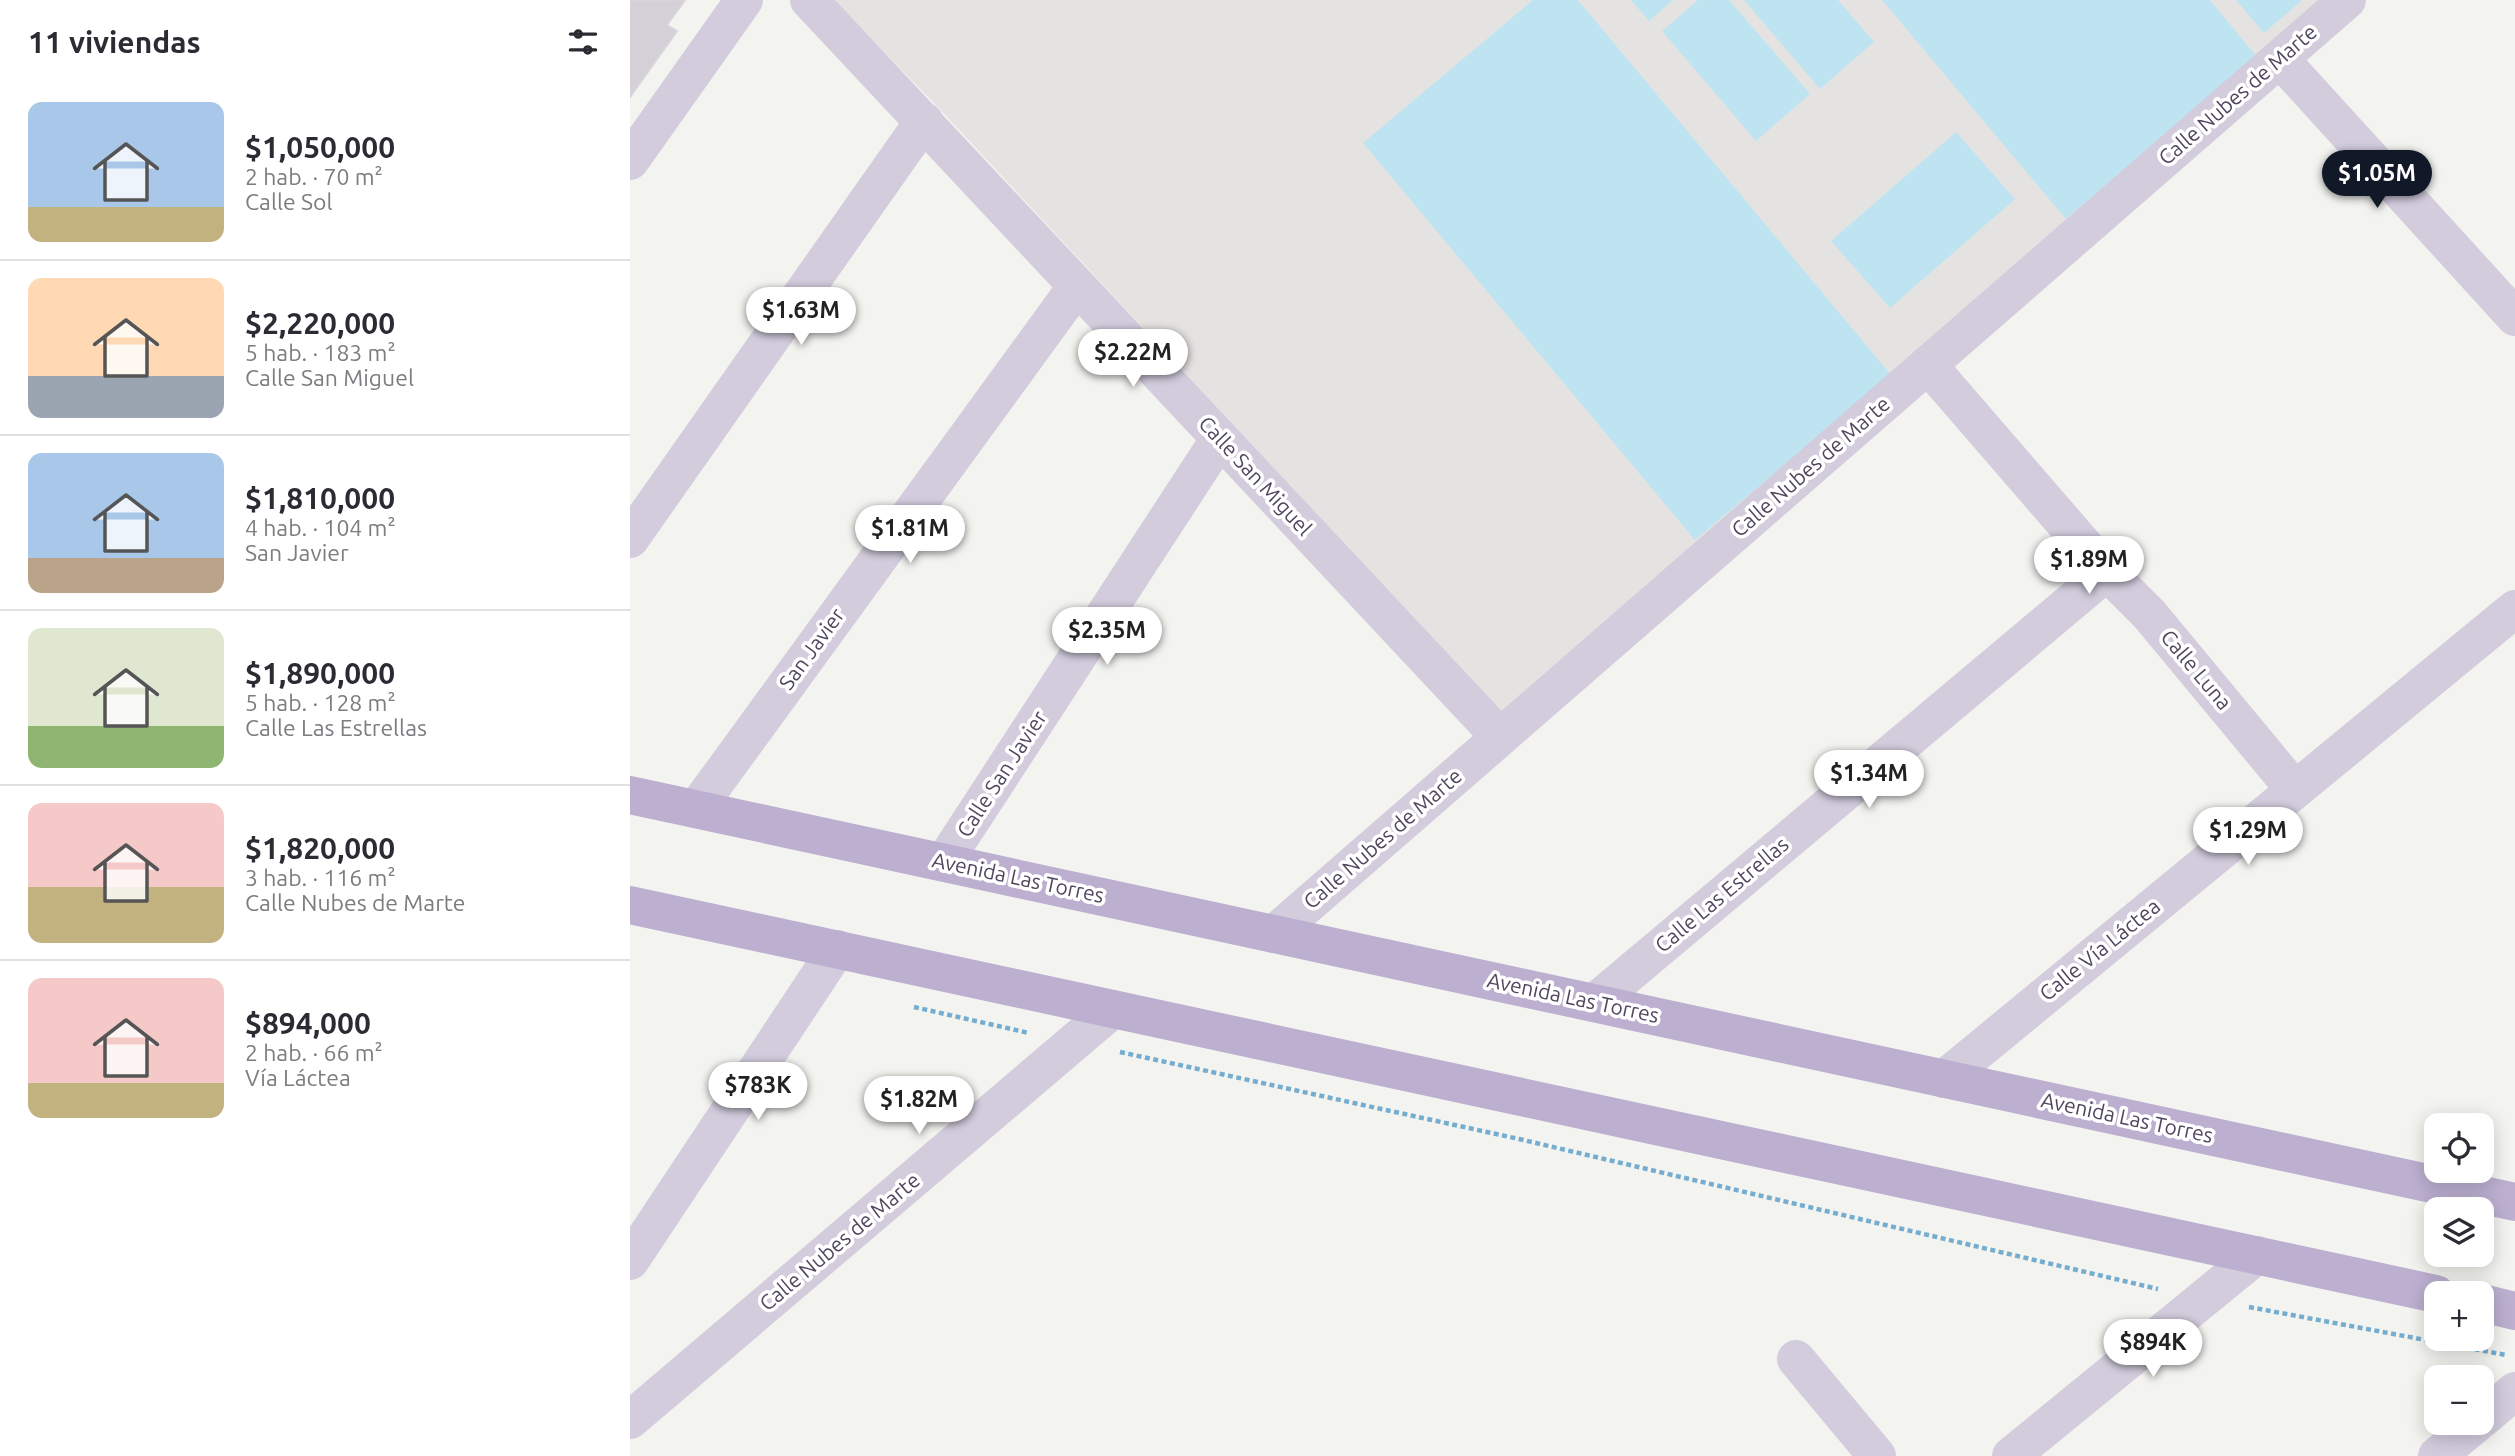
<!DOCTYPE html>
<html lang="es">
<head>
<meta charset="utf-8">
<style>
	body { margin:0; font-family:Ubuntu,sans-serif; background:#f7f7f7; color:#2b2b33; height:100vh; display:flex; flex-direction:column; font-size:26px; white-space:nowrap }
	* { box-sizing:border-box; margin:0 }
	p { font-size:23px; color:#7c7c81 }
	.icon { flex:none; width:38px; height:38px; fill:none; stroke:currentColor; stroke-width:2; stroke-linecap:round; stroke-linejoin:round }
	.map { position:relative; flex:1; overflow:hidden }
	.side { display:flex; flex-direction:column; background:#fff; width:630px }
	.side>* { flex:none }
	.fabs { position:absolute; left:1794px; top:1113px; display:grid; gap:14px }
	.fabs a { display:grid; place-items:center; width:70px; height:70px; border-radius:14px; background:#fff; box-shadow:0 4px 18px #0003; font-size:35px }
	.price { position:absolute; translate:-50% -60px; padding:0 16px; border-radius:24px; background:#fff; color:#222; font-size:23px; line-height:46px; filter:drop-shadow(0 2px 4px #0008) }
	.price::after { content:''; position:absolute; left:50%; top:42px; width:21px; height:16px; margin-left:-10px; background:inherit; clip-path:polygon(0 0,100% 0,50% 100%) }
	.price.current { background:#111827; color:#fff }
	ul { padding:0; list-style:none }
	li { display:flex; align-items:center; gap:21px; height:175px; padding:0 28px }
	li+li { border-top:2px solid #e1e1e2 }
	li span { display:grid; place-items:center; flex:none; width:196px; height:140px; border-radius:14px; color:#555 }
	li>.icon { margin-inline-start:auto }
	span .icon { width:84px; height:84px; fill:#fffc; stroke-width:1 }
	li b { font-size:30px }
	h2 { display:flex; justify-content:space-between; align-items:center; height:84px; padding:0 28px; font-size:30px }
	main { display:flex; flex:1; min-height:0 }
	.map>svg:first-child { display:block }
	.education { fill:#e5e3e2 }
	.green { fill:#bee3f1 }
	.building { fill:#d4d0d8; stroke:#d9d4dc; stroke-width:2 }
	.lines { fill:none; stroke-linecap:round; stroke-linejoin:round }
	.path { stroke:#75add0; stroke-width:4.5; stroke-dasharray:5 3.5; stroke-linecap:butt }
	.minor { stroke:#d2ccdd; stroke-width:38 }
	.major { stroke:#bcafd0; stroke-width:38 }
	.labels { text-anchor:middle; stroke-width:7; stroke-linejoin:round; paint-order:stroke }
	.street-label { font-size:21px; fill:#50475f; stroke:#fff }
</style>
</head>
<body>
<main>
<section class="side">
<h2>11 viviendas<svg class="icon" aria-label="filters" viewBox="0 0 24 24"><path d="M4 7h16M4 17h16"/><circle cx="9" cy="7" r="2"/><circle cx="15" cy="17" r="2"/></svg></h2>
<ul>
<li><span style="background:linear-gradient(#a9c7e8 75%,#c2b280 0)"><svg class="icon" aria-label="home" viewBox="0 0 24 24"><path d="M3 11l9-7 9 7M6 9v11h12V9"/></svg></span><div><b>$1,050,000</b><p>2 hab. · 70 m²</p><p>Calle Sol</p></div></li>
<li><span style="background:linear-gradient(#ffd9b3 70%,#9aa5b1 0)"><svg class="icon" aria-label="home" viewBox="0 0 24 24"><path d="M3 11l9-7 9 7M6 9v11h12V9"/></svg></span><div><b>$2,220,000</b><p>5 hab. · 183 m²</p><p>Calle San Miguel</p></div></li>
<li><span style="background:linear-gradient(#a9c7e8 75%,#b9a48a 0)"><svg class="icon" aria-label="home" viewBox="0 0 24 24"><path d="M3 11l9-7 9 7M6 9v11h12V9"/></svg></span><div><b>$1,810,000</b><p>4 hab. · 104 m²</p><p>San Javier</p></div></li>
<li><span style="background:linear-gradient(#dfe7d0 70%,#8fb573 0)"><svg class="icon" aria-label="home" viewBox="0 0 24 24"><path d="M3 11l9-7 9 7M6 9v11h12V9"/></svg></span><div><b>$1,890,000</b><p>5 hab. · 128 m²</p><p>Calle Las Estrellas</p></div></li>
<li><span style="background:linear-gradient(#f6c9c9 60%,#c2b280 0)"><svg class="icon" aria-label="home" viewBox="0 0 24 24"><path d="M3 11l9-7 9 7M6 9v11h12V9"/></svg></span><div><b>$1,820,000</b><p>3 hab. · 116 m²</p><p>Calle Nubes de Marte</p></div></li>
<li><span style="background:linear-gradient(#f6c9c9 75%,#c2b280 0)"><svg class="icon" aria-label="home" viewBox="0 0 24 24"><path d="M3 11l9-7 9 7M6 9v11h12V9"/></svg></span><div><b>$894,000</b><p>2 hab. · 66 m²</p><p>Vía Láctea</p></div></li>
</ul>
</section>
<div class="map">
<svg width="1885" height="1456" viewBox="0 0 1885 1456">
	<rect width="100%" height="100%" fill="#f3f3f0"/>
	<path class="education" d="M203 0H1690L871 713 305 104Z"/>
	<path class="green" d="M903 0H948L1261 375 1065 540 733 143Z
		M1001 0H1043L1019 21Z
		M1068 0H1099L1180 94 1126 141 1032 31Z
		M1114 0H1208L1244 42 1190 89Z
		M1252 0H1580L1626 56 1436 219Z
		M1606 0H1672L1634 33Z
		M1326 132 1385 199 1260 308 1201 241Z"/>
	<path class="building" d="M0 0H55L37 25 47 31 0 97Z"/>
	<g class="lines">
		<path class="path" d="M284 1007 399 1033
			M490 1052 889 1139 1528 1289
			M1619 1307 1876 1355"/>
		<path class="minor" d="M179 0 870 737
			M1650 59 1885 317
			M0 161 114 0
			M1298 365 1477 572 1519 614 1665 790
			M0 539 294 121
			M66 809 447 286
			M314 862 590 438
			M644 934 1717 0
			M964 1003 1477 572
			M1314 1079 1885 609
			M0 1261 207 949
			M1166 1359 1247 1456
			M1852 1419 1885 1391
			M0 1420 483 1009
			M1381 1456 1627 1255
			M1807 1456 1847 1423"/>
		<path class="major" d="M0 795 1885 1202
			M0 905 1806 1294
			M1852 1303 1885 1311"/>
	</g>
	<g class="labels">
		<g class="street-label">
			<text transform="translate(1608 95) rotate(-41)" y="7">Calle Nubes de Marte</text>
			<text transform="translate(1181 467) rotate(-41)" y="7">Calle Nubes de Marte</text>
			<text transform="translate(625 476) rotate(47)" y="7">Calle San Miguel</text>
			<text transform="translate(182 649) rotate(-54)" y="7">San Javier</text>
			<text transform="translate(1566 670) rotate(50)" y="7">Calle Luna</text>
			<text transform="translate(372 774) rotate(-57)" y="7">Calle San Javier</text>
			<text transform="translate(753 839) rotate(-41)" y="7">Calle Nubes de Marte</text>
			<text transform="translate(388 878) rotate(12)" y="7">Avenida Las Torres</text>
			<text transform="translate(1092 895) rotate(-40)" y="7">Calle Las Estrellas</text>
			<text transform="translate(1470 950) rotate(-39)" y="7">Calle Vía Láctea</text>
			<text transform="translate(943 998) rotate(12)" y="7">Avenida Las Torres</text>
			<text transform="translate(1497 1118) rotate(12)" y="7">Avenida Las Torres</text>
			<text transform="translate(210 1242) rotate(-40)" y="7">Calle Nubes de Marte</text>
		</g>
	</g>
</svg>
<div class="fabs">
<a><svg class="icon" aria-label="locate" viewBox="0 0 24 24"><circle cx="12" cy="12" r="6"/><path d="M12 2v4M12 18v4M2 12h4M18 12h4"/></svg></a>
<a><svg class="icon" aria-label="layers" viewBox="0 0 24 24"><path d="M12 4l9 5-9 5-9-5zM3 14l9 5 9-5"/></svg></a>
<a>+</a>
<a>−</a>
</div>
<b class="price current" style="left:1747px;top:210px">$1.05M</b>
<b class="price" style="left:171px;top:347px">$1.63M</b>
<b class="price" style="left:503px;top:389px">$2.22M</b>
<b class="price" style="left:280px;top:565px">$1.81M</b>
<b class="price" style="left:1459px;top:596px">$1.89M</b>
<b class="price" style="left:477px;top:667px">$2.35M</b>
<b class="price" style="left:1239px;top:810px">$1.34M</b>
<b class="price" style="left:1618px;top:867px">$1.29M</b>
<b class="price" style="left:128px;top:1122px">$783K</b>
<b class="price" style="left:289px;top:1136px">$1.82M</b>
<b class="price" style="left:1523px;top:1379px">$894K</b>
</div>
</main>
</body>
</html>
